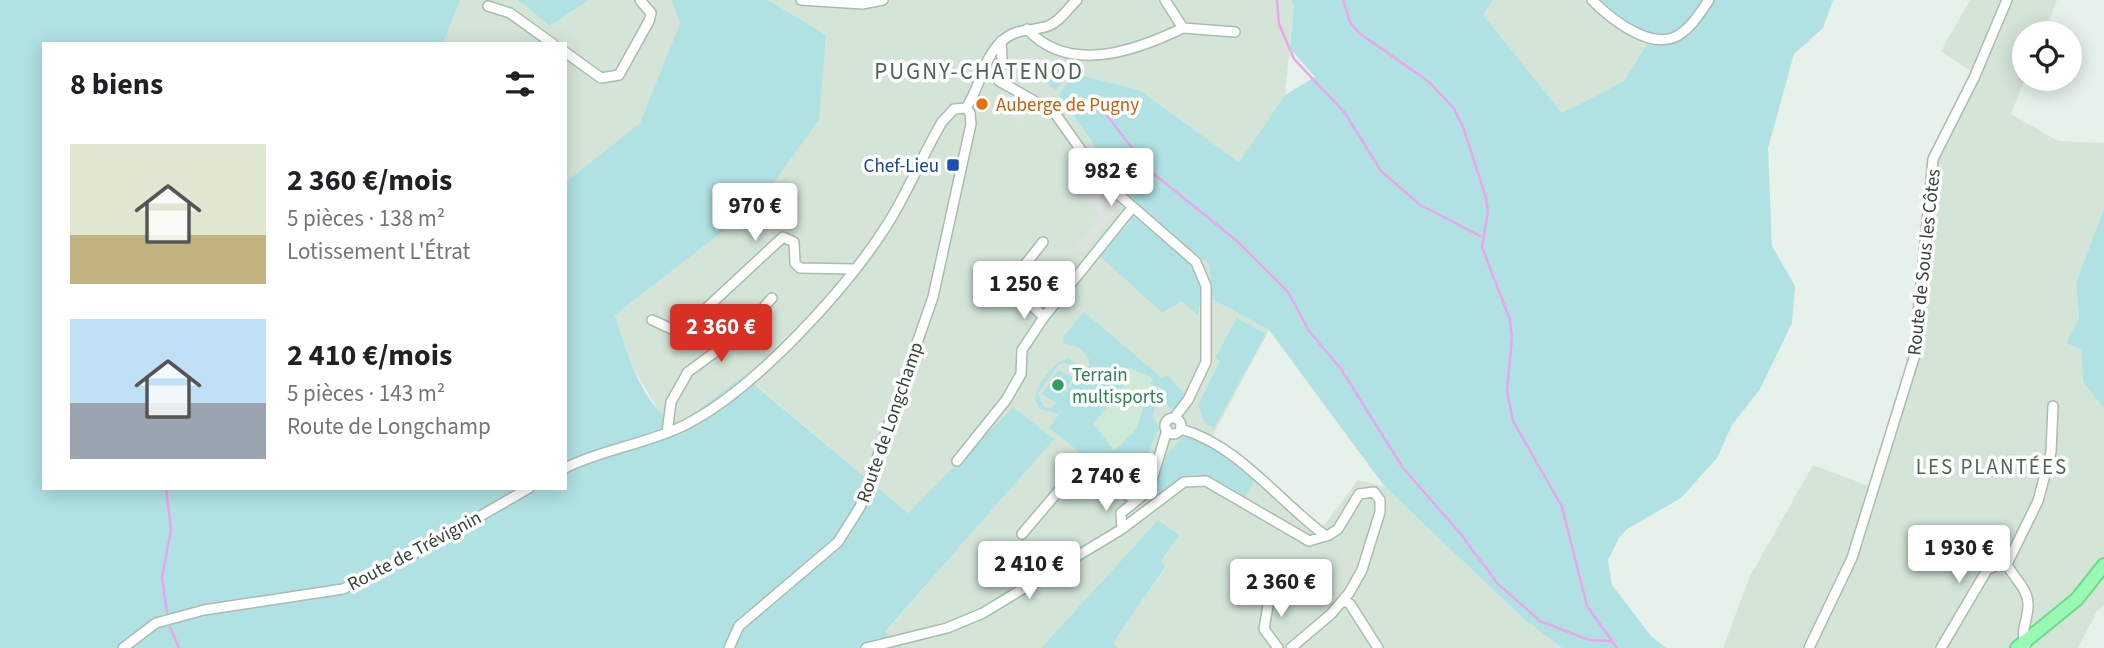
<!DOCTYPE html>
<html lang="fr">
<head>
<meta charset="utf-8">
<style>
	body { margin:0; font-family:"Source Sans 3",sans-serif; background:#f2f2f2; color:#202124; height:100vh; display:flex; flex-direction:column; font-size:26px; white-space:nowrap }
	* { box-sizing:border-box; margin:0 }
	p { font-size:23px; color:#757577 }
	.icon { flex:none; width:38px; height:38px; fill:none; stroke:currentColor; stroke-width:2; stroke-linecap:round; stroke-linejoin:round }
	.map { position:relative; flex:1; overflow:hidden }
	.panel { position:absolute; left:42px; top:42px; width:525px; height:448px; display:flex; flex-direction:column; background:#fff; border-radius:0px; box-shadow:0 4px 18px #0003 }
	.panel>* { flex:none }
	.tools { position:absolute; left:2012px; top:21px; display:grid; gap:14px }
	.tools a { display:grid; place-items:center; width:70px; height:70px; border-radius:50%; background:#fff; box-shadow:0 4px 18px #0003; font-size:35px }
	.price { position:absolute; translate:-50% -60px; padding:0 16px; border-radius:7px; background:#fff; color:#222; font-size:23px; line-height:46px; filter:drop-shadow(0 2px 4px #0008) }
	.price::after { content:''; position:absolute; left:50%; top:42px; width:21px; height:16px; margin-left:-10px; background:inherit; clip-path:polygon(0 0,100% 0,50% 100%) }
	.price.active { background:#d93025; color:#fff }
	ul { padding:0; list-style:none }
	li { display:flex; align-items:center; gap:21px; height:175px; padding:0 28px }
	li span { display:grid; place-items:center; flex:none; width:196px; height:140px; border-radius:0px; color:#555 }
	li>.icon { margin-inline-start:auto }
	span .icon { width:84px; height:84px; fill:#fffc; stroke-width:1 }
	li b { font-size:30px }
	h2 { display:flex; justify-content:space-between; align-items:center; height:84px; padding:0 28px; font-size:30px }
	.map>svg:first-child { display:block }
	.residential { fill:#d4e5d8 }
	.education { fill:#d0ead8 }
	.green { fill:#b0e2e4; fill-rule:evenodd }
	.parking { fill:#dde3de }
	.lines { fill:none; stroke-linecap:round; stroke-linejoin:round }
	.stream { stroke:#eaa5eb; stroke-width:2.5 }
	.minor-casing { stroke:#a9bcae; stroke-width:12 }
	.major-casing { stroke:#69dc89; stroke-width:16 }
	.minor { stroke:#fff; stroke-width:9 }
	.major { stroke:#98f8b4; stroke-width:12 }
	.food-dot { fill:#e8710a; stroke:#fff; stroke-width:2.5 }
	.transit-dot { fill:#1a4fb4; stroke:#fff; stroke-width:2.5 }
	.leisure-dot { fill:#2e9e5b; stroke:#fff; stroke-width:2.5 }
	.labels { text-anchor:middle; stroke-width:7; stroke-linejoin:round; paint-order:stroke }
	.food-label { font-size:19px; fill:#c56008; stroke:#fff; text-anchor:start }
	.transit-label { font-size:19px; fill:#164399; stroke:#fff; text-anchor:end }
	.street-label { font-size:19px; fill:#354438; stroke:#fff }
	.leisure-label { font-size:19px; fill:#27864d; stroke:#fff; text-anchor:start }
	.neighbourhood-label { font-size:21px; letter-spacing:2px; fill:#4d6651; stroke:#fff }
	.quarter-label { font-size:23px; letter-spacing:2px; fill:#4d6651; stroke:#fff }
</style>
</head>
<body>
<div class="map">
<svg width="2104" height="648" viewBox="0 0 2104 648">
	<rect width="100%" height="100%" fill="#e5f1e9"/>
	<path class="residential" d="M460 0H518L550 26 589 0H671L680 23 640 123 567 184 565 44H443Z
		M768 0H1291L1294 4 1285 95 1239 162 1139 90 1058 96 1091 140 1107 173 1156 222 1209 264 1212 299 1269 330 1213 435 1322 528 1358 480 1385 487 1525 620 1562 648H1118L1112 644 1166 567 1161 563 1179 535 1158 520 1041 648H902L885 633 1053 439 1013 407 908 513 745 376 676 425 662 417 630 362 615 315 758 204 826 35Z
		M1493 0H1602L1647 44 1624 81 1562 113 1483 15Z
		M1970 0H2057L2044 33H2025V79L2011 114 2058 141 2104 143V208L2076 283 2079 318 2066 343 2081 350 2083 382 2104 409V606L2097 611 2078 648H1723L1750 576 1813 465 1869 486 1905 372 1928 165 1971 71 1941 51Z"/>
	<path class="education" d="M1128 367 1153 378 1140 429 1118 456 1094 424 1108 405 1110 388 1122 387Z"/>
	<path class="green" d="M0 0H460L443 44H44V488H565V183L640 123 680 23 671 0H768L826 35 819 120 758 204 615 315C627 352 641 406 677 425L744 376 908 513 1013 407 1054 439 885 632 902 648H0Z
		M518 0H589L550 26Z
		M1291 0H1493L1483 15 1562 113 1624 81 1647 44 1602 0H1833L1823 28 1794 54 1768 148 1772 246 1795 286 1792 323 1760 389 1732 425 1717 458 1681 498 1627 529 1619 538 1608 560 1612 585 1651 636 1666 648H1562L1525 620 1385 487 1269 330 1212 299 1209 264 1156 222 1107 172 1091 140 1058 95 1075 74 1139 90 1239 162 1285 95 1315 77 1290 48 1294 5Z
		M1058 64 1070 72 1056 90 1045 82Z
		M2104 208V409L2083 382 2081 350 2066 343 2079 318 2076 283Z
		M1130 214 1193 264 1202 289 1198 315 1182 301 1162 313 1100 256 1131 221 1127 218Z
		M1084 312 1162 378 1168 375 1185 395 1181 409 1174 412 1159 396 1160 387 1150 384 1153 378 1129 368 1122 388H1110L1108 405 1094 424 1114 451 1136 430 1146 400 1155 407 1153 416 1159 428 1130 492 1049 428 1064 407 1058 414 1040 409 1035 400C1036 385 1053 360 1069 359L1079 366 1083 376 1088 373 1089 359 1079 347 1064 344 1063 337ZM1065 363 1076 368 1078 376 1060 399 1073 377 1058 370 1042 394 1057 403 1050 408 1044 407 1038 394 1059 364Z
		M1237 318 1266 334 1214 428 1204 422 1198 405 1220 361 1215 358Z
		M1186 434 1210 442 1255 479 1245 497C1198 470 1195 462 1154 502L1148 495 1166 455Z
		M1158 520 1179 535 1161 562 1166 566 1113 643 1118 648H1041Z"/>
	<path class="parking" d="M1040 56 1052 62 1035 79 1028 81 1027 76 1011 74 1014 67H1031Z
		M1005 96 1024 98 1031 108 1020 123 1003 103Z
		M1093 178 1107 190 1093 206 1079 193Z
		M1109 192 1120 206 1083 252 1076 249 1098 217 1095 207Z"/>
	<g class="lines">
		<path class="stream" d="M1277 0 1279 24 1294 59 1345 113 1381 171 1419 204 1480 236
			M1343 0 1350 22 1359 33 1428 81 1453 107 1463 127 1486 198 1488 212 1482 247 1510 320 1512 337 1507 391 1513 421 1562 507 1587 606 1617 648
			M1091 95 1149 170 1237 241 1288 292 1309 331 1341 369 1403 468 1459 532 1498 584 1540 621 1589 640 1612 641
			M166 488 171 530 162 577 167 612
			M170 627 179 648"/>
		<defs>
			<path id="minor" d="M801 0 862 4 883 0
				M1592 0C1610 18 1648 49 1675 37 1690 30 1700 13 1709 0
				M488 6 510 13 553 44
				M1183 28 1235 32
				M1027 29C1069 75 1135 51 1183 28L1165 0
				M1001 41 1002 59 996 75 999 81 1054 112 1093 167 1118 194 1196 262 1206 286V362L1188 400 1174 418
				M565 52 601 78 619 75 649 21 651 13 640 0
				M966 108C981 87 982 59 1002 41 1017 27 1031 32 1048 26 1060 22 1068 8 1077 0
				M1043 242 1016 276 1012 287 1044 317
				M652 320 674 330 684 329 783 237 794 242 795 263 800 268 854 269
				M1165 426a8 8 0 1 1 16 0a8 8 0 1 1-16 0Z
				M1181 429C1240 446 1278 501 1326 536
				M667 433 671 402 688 372 741 333 772 298
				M957 461 1006 400 1021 374 1022 350 1044 317 1132 208
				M565 468C603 449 647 444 685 425 754 390 845 291 887 225 908 192 922 156 942 122L954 109 966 108
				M1122 529 1121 513 1142 496 1152 480 1167 430
				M1022 534 1085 460 1135 501
				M1270 594 1283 596 1288 590V583L1271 575 1265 589 1270 594 1264 629 1278 648
				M1344 601 1350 604 1378 648
				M2026 644C2019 633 2029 617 2028 604 2028 588 2013 578 2007 564L2038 501 2051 452 2053 406
				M123 648 156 623 204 610 343 589 425 548 529 488
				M729 648 739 626 838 542 860 507 933 297 971 124 970 113 966 108
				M866 648 947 628 983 613 1122 529 1184 482 1206 481 1309 541 1329 535 1338 529 1359 494 1374 492 1380 500V512L1362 570 1349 593 1331 614 1291 648
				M1809 648 1852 558 1914 358 1933 159 1974 78 2007 0
				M1941 648 1987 570 1999 564H2007"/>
			<path id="major" d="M2017 648 2077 599 2104 565"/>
		</defs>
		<use href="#minor" class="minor-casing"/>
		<use href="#major" class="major-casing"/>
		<use href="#minor" class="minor"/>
		<use href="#major" class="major"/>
	</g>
	<circle class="food-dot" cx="982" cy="104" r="7"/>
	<rect class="transit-dot" x="946" y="158" width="14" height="14" rx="3.5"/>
	<circle class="leisure-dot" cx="1058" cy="385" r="7"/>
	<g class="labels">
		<g class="food-label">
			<text x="996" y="111">Auberge de Pugny</text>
		</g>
		<g class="transit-label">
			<text x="939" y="172">Chef-Lieu</text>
		</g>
		<g class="street-label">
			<text transform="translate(1923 262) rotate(-84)" y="7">Route de Sous les Côtes</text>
			<text transform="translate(889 422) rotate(-71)" y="7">Route de Longchamp</text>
			<text transform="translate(414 550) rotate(-28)" y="7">Route de Trévignin</text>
		</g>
		<g class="leisure-label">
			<text x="1072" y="381">Terrain<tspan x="1072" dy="22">multisports</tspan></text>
		</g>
		<g class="neighbourhood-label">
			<text x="1992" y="474">LES PLANTÉES</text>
		</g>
		<g class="quarter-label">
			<text x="979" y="79">PUGNY-CHATENOD</text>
		</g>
	</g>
</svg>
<div class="tools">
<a><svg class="icon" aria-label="locate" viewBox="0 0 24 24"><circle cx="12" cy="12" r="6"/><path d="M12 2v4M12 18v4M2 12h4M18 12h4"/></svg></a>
</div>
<b class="price" style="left:1111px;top:208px">982 €</b>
<b class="price" style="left:755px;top:243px">970 €</b>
<b class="price" style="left:1024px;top:321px">1 250 €</b>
<b class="price active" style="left:721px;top:364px">2 360 €</b>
<b class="price" style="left:1106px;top:513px">2 740 €</b>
<b class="price" style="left:1959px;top:585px">1 930 €</b>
<b class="price" style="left:1029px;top:601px">2 410 €</b>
<b class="price" style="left:1281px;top:619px">2 360 €</b>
<section class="panel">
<h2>8 biens<svg class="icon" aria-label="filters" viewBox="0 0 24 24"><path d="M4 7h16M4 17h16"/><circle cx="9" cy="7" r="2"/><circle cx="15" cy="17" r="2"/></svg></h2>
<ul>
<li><span style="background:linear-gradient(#dfe7d0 65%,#c2b280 0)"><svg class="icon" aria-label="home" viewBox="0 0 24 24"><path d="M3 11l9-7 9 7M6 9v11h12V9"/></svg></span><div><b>2 360 €/mois</b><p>5 pièces · 138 m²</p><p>Lotissement L'Étrat</p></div></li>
<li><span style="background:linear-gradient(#bfe0f5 60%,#9aa5b1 0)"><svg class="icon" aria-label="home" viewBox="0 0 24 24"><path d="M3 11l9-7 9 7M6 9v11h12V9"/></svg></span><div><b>2 410 €/mois</b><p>5 pièces · 143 m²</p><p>Route de Longchamp</p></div></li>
</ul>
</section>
</div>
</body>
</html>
